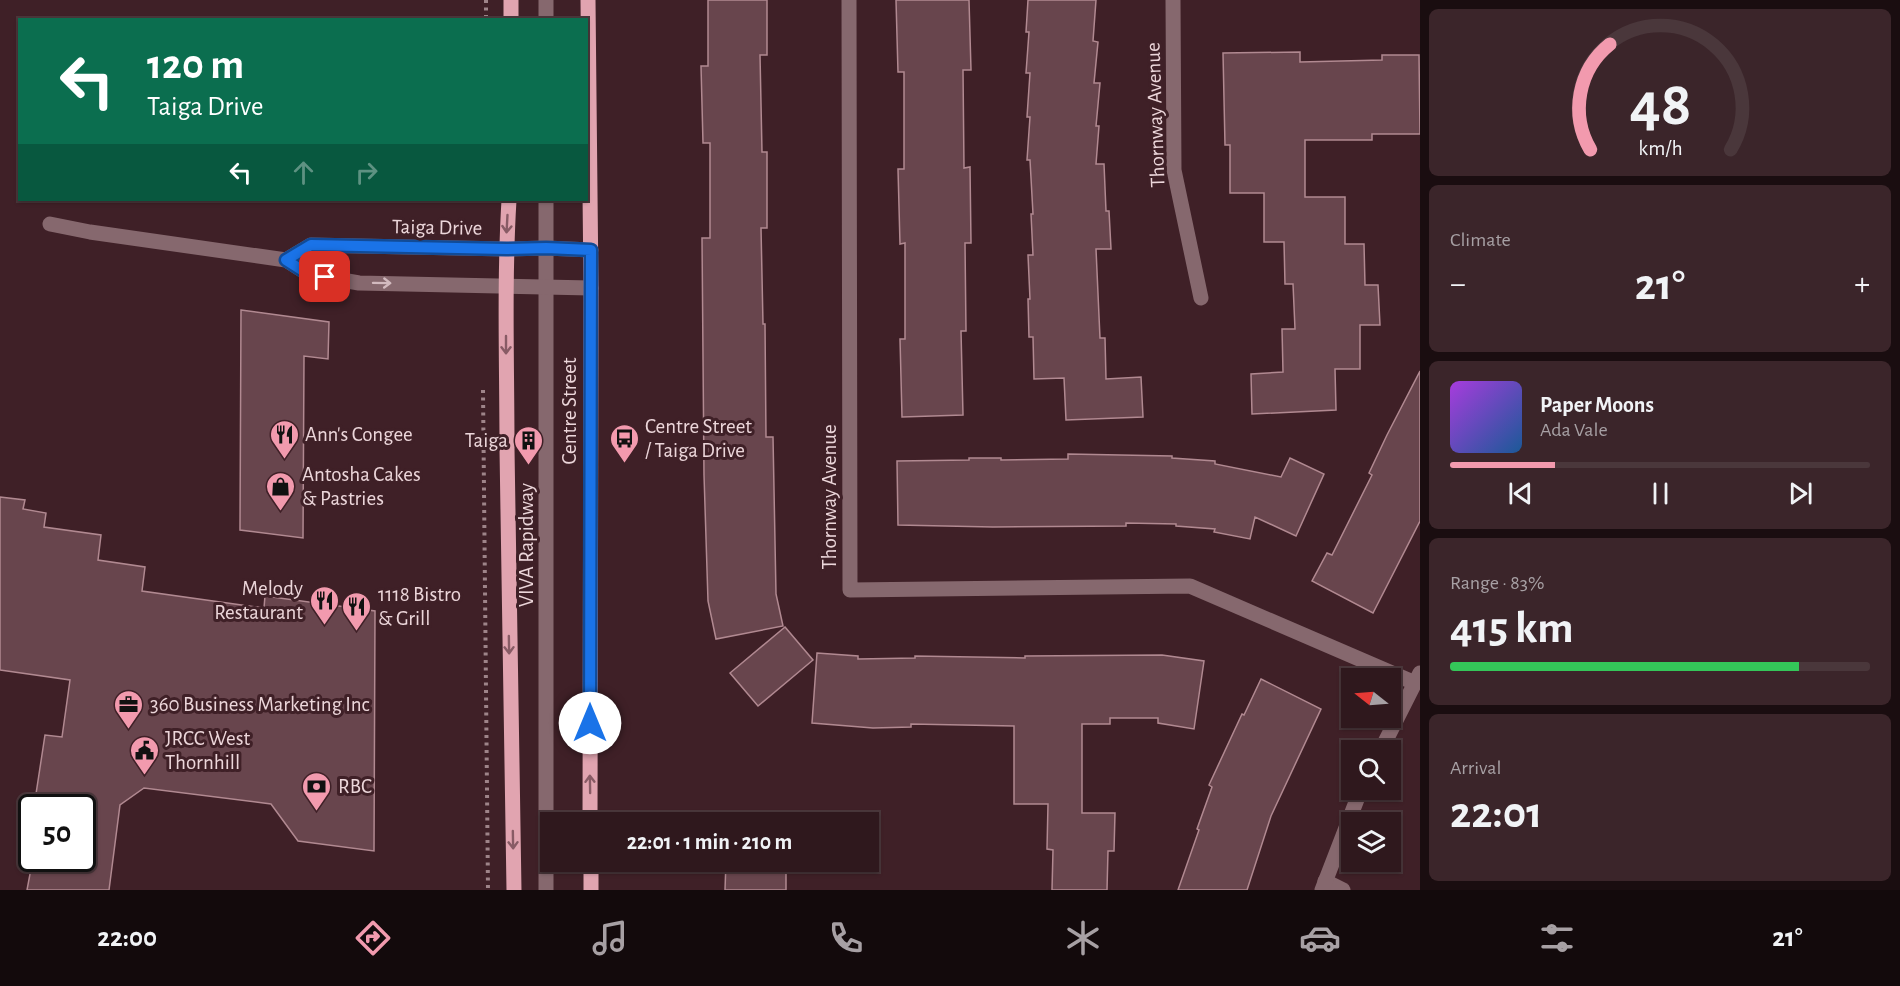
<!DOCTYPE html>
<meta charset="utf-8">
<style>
:root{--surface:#2f181d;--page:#3b252a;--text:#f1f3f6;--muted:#a7a0a4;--line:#4a373b;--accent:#f29aae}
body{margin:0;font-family:"Alegreya Sans",sans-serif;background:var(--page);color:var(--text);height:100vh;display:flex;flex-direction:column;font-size:22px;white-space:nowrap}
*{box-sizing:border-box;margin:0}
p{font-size:20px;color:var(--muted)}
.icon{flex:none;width:33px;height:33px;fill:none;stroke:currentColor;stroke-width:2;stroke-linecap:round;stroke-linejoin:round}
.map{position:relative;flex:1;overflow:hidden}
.side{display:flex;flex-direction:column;gap:9px;padding:9px;background:#1a0d10;width:480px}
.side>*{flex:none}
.top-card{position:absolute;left:18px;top:18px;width:570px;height:183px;border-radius:0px;box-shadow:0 2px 4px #0004,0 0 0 2px var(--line);background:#0b6e4f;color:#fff;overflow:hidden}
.needle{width:39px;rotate:287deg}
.tools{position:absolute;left:1341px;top:668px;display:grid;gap:12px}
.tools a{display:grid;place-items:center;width:60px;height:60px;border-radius:0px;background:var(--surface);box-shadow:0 2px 4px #0004,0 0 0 2px var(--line);font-size:30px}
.speed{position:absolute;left:18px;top:794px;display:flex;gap:12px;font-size:30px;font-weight:700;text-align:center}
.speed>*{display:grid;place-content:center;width:78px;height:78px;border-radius:50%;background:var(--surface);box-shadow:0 2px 4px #0004,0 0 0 2px var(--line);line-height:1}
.speed .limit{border:3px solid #111;border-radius:9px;background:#fff;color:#111}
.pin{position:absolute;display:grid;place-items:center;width:51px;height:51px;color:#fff;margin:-26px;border-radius:12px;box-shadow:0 3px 9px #0006}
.me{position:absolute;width:66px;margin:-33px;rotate:0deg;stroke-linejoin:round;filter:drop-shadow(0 0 4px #0008)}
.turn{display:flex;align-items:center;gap:21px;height:126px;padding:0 30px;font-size:27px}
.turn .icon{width:78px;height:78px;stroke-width:2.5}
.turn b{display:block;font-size:42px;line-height:51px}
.lanes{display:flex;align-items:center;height:57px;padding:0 30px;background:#0003;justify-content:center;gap:30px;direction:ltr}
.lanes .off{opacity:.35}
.big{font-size:45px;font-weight:700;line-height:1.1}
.side .tile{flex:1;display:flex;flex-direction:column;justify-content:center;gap:9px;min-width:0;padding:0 21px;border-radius:9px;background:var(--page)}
.side .dial{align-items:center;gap:0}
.dial svg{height:156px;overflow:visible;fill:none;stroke:var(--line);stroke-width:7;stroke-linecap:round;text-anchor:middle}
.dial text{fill:var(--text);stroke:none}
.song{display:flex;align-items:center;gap:18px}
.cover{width:72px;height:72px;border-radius:9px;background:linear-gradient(135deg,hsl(280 70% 55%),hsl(210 70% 35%))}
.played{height:6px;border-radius:3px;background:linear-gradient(90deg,var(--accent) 25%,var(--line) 25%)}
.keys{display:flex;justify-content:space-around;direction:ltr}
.heat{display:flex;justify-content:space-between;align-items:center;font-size:33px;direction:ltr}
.charge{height:9px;border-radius:4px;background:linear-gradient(90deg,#34c759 83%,var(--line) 0)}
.trip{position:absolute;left:540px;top:812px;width:339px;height:60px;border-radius:0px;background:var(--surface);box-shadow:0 2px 4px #0004,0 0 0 2px var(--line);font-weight:700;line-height:60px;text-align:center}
.menu{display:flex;height:96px;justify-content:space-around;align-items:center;background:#130a0c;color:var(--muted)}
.menu .icon{width:42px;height:42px}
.menu .selected{color:var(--accent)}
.menu b{font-size:27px;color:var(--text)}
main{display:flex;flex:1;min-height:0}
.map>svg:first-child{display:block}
</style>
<main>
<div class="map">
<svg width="1420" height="890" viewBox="0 0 1420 890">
<rect width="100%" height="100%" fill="#3f2027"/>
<g fill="#68454d" stroke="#b18991" stroke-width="1.5">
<polygon points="708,0 767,0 767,55 760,55 762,152 767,152 767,228 761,228 763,324 765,324 766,437 773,437 776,594 783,626 716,639 708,601 704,475 702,238 710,238 710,143 703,143 701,66 708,66"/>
<polygon points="896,0 969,0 971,70 963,70 964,168 970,167 971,243 965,243 966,331 961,331 963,415 902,417 900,339 905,339 905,243 900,244 898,169 904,169 904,72 898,72"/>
<polygon points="1028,0 1096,0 1093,41 1098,42 1094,83 1100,83 1096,126 1099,126 1096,164 1104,164 1106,211 1109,211 1111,249 1096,249 1100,338 1105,338 1106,379 1141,377 1143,417 1066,420 1064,378 1034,379 1033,337 1029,337 1028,299 1030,299 1028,255 1033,255 1031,214 1033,214 1030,160 1027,160 1030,117 1027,117 1030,73 1026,73 1029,32 1026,32"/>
<polygon points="1300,52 1300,62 1382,60 1382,55 1419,55 1420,134 1372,134 1372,140 1305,140 1305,197 1345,197 1345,244 1364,244 1365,285 1378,285 1380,325 1360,325 1360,369 1335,369 1336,410 1252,414 1251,374 1283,372 1282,329 1295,329 1293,284 1285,284 1284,242 1264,242 1264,193 1230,193 1230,145 1225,145 1223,53"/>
<polygon points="241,310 329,322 328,359 304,356 303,538 240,530"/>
<polygon points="1420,371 1420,521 1373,613 1312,581 1327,553 1332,555 1372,475 1369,473 1387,435"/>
<polygon points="1068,454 1172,456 1172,458 1215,461 1215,464 1281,477 1290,458 1324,474 1296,536 1255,517 1250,539 1214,532 1215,529 1176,526 1176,524 1126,523 1126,526 993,527 898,525 897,461 969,460 969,458 1001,458 1001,460 1068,459"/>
<polygon points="0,497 25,500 23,509 46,513 44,527 101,535 98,560 145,567 142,591 264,608 265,596 375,611 374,851 298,841 271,804 144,788 120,805 109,890 27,890 33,858 82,858 82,807 34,807 45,735 62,737 70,680 0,670"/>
<polygon points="785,627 813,660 758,706 730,673"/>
<polygon points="817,653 858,656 858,659 915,658 915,656 1025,658 1025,656 1162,655 1204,661 1194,729 1158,723 1158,718 1110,718 1110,724 1082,724 1082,813 1115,813 1114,851 1108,851 1107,890 1052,890 1053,850 1047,849 1048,804 1014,804 1014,726 911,724 911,727 873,728 812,723"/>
<polygon points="1261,679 1321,709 1271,816 1247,890 1178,890 1199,830 1197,829 1212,787 1209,785 1242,714 1244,715"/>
<polygon points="726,861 786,861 786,890 725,890"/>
</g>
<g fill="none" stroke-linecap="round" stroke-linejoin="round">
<g stroke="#9e8489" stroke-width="4" stroke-dasharray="3 4.5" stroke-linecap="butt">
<polyline points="486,0 486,20"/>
<polyline points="483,390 488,890"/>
</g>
<g stroke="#86686e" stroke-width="15">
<polyline points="546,0 546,20"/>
<polyline points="849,0 850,590 1190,586 1415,683"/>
<polyline points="1173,0 1174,170 1201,298"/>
<polyline points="546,200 546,890"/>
<polyline points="50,224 90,232 286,260 308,274 359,283 591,288"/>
<polyline points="286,260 311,245 506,249 546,248 591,250"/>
<polyline points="1381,750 1420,673"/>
<polyline points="1325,881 1343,890"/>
<polyline points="1322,890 1361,789"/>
</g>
<g stroke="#e1a4b0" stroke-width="15">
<polyline points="588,0 591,288 590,822"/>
<polyline points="511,20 511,0"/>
<path d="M509,200C504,283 507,366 507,449C508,596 511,743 514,890"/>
<polyline points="591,861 591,890"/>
</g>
</g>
<defs><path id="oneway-shaft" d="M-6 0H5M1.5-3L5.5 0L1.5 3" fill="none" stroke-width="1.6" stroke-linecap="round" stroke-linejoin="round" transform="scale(1.5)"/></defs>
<g stroke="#885b65">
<use href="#oneway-shaft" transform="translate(507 224) rotate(93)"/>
<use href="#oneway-shaft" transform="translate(506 345) rotate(90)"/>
<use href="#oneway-shaft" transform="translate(509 645) rotate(89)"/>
<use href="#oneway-shaft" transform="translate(590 784) rotate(-91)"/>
<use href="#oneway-shaft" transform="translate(513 840) rotate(89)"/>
</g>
<use stroke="#d2babf" href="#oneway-shaft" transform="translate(382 283) rotate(1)"/>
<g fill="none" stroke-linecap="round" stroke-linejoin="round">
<defs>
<polyline id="route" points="325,277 308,274 286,260 311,245 506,249 546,248 591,250 590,723"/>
</defs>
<use href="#route" stroke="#114b97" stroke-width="15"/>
<use href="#route" stroke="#1a73e8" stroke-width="10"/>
</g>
<defs>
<symbol id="restaurant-pin" viewBox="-11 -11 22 30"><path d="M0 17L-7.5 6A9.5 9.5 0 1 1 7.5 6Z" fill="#f29aae" stroke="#3f2027"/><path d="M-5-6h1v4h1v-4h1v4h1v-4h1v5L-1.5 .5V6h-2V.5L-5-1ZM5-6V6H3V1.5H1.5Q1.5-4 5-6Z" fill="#111"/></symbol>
<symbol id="bus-pin" viewBox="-11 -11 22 30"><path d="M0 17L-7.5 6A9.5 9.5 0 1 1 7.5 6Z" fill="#f29aae" stroke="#3f2027"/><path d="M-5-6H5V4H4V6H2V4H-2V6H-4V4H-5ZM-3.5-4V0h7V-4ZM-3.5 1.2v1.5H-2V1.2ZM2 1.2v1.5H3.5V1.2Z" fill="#111"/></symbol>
<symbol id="building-pin" viewBox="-11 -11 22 30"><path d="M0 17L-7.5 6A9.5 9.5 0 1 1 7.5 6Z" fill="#f29aae" stroke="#3f2027"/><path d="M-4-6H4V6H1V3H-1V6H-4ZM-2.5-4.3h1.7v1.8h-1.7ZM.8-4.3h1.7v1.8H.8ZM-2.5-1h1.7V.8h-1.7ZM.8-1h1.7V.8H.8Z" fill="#111"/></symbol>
<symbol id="shop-pin" viewBox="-11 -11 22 30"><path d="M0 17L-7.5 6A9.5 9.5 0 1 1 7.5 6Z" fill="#f29aae" stroke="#3f2027"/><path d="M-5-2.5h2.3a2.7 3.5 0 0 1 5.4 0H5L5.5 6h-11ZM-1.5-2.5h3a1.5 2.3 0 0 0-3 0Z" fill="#111"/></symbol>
<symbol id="office-pin" viewBox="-11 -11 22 30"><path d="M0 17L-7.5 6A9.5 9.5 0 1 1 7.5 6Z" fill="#f29aae" stroke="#3f2027"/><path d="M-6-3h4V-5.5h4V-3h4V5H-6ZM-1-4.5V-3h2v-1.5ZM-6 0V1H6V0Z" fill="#111"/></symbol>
<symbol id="civic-pin" viewBox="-11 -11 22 30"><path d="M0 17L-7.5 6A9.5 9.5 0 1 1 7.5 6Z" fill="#f29aae" stroke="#3f2027"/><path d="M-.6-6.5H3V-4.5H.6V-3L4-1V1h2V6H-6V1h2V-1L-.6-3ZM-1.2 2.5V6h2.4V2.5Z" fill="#111"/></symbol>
<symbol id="bank-pin" viewBox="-11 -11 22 30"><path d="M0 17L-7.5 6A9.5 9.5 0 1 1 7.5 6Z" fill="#f29aae" stroke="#3f2027"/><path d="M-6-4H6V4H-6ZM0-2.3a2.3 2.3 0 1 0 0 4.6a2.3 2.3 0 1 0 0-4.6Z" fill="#111"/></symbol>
</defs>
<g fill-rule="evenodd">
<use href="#restaurant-pin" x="268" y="418" width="33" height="45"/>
<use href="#bus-pin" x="608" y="422" width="33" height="45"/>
<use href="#building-pin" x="512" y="424" width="33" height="45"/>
<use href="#shop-pin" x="264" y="470" width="33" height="45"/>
<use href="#restaurant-pin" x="308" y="584" width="33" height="45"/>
<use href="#restaurant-pin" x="340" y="590" width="33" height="45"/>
<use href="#office-pin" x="112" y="688" width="33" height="45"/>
<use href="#civic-pin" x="128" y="734" width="33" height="45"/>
<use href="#bank-pin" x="300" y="770" width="33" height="45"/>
</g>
<g text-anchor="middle" stroke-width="6" stroke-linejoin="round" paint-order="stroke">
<g font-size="21" fill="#ecd6da" stroke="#3f2027">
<text transform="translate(1155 115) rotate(-92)" y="7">Thornway Avenue</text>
<text transform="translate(437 227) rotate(1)" y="7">Taiga Drive</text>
<text transform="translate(569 411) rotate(-90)" y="7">Centre Street</text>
<text transform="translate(829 497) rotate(-90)" y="7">Thornway Avenue</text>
<text transform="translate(526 545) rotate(-90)" y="7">VIVA Rapidway</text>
</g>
<g font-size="21" fill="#ecd6da" stroke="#3f2027" text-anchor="start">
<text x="645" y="433">Centre Street<tspan x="645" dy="24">/ Taiga Drive</tspan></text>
<text x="305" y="441">Ann's Congee</text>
<text x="508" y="447" text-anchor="end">Taiga</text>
<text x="302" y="481">Antosha Cakes<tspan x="302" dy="24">&amp; Pastries</tspan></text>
<text x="303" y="595" text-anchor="end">Melody<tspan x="303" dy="24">Restaurant</tspan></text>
<text x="378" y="601">1118 Bistro<tspan x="378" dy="24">&amp; Grill</tspan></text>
<text x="150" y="711">360 Business Marketing Inc</text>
<text x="165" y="745">JRCC West<tspan x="165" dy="24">Thornhill</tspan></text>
<text x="338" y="793">RBC</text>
</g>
</g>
</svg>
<div class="tools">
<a><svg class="needle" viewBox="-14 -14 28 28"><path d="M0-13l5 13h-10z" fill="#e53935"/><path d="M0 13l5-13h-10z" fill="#a7a0a4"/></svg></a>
<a><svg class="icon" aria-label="search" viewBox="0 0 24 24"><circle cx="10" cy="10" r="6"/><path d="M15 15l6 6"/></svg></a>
<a><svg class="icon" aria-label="layers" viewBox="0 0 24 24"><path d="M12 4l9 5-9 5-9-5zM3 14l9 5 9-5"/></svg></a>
</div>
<div class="speed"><div class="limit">50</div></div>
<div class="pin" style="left:325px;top:277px;background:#d93025"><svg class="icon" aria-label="arrive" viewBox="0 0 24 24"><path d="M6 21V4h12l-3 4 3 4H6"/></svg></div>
<svg class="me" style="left:590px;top:723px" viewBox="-20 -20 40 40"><circle r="19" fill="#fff"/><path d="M0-13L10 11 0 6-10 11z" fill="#1a73e8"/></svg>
<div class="trip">22:01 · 1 min · 210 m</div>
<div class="top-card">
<div class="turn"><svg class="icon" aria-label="left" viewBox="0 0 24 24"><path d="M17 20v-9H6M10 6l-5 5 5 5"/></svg><div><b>120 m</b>Taiga Drive</div></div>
<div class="lanes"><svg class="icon" aria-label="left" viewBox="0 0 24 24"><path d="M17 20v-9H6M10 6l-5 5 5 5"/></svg><svg class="icon off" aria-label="ahead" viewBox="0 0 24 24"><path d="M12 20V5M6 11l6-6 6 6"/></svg><svg class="icon off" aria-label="right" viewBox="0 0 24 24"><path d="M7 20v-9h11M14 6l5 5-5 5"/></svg></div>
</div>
</div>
<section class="side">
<div class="tile dial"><svg viewBox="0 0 100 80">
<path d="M14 69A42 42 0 1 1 86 69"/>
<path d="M14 69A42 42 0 0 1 24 15" stroke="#f29aae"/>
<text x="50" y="56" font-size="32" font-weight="700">48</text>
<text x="50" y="72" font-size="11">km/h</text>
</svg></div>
<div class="tile"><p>Climate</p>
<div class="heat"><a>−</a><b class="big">21°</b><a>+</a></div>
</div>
<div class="tile">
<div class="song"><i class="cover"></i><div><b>Paper Moons</b><p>Ada Vale</p></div></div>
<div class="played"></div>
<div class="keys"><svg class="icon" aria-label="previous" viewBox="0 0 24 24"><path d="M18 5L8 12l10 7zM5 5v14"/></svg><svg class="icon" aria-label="pause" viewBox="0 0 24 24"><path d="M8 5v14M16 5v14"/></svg><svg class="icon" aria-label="next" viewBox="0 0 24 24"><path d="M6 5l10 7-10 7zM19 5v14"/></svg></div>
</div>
<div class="tile"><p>Range · 83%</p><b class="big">415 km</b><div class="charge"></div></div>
<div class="tile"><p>Arrival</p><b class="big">22:01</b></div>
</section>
</main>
<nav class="menu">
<b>22:00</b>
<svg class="icon selected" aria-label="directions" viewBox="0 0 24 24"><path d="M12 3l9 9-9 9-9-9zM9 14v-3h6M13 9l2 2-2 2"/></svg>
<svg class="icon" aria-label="music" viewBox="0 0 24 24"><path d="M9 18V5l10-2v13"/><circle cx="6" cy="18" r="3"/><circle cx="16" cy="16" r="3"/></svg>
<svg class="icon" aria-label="phone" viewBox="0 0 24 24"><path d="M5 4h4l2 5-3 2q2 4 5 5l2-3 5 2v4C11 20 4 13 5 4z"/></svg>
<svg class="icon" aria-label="climate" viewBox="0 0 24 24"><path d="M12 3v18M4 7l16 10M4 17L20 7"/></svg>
<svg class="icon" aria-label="car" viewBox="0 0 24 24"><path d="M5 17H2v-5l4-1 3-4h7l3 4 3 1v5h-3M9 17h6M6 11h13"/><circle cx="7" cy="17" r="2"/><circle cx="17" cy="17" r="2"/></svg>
<svg class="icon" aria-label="filters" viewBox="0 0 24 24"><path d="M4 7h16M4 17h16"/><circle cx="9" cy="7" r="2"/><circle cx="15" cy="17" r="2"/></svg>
<b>21°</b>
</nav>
